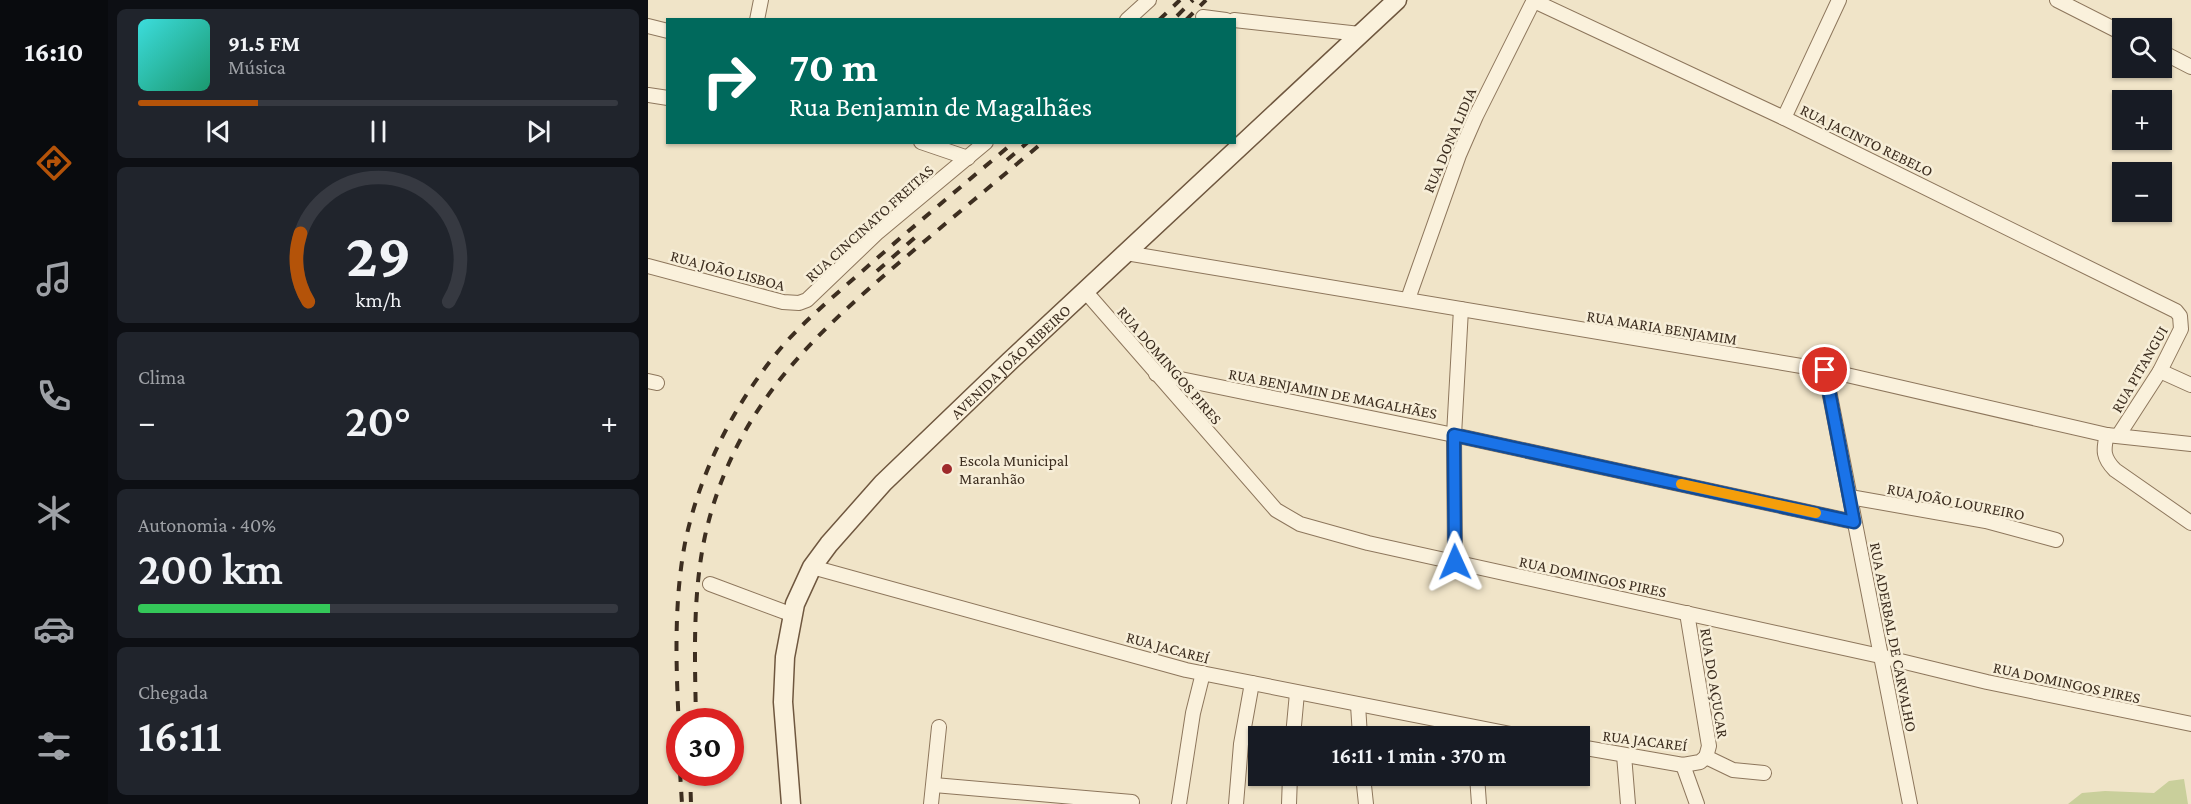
<!DOCTYPE html>
<html lang="pt">
<meta charset="utf-8">
<style>
:root{--surface:#171b24;--page:#20242c;--text:#f1f3f6;--muted:#9ea1a6;--line:#363941;--accent:#b45309}
body{margin:0;font-family:"Crimson Pro",serif;background:var(--page);color:var(--text);height:100vh;display:flex;flex-direction:column;font-size:22px;white-space:nowrap}
*{box-sizing:border-box;margin:0}
p{font-size:20px;color:var(--muted)}
.icon{flex:none;width:33px;height:33px;fill:none;stroke:currentColor;stroke-width:2;stroke-linecap:round;stroke-linejoin:round}
.map{position:relative;flex:1;overflow:hidden}
.panel{display:flex;flex-direction:column;gap:9px;padding:9px;background:#0d0f14;width:540px}
.panel>*{flex:none}
.guide{position:absolute;left:18px;top:18px;width:570px;height:126px;border-radius:0px;box-shadow:0 2px 4px #0004;background:#00695c;color:#fff;overflow:hidden}
.fabs{position:absolute;left:1464px;top:18px;display:grid;gap:12px}
.fabs a{display:grid;place-items:center;width:60px;height:60px;border-radius:0px;background:var(--surface);box-shadow:0 2px 4px #0004;font-size:30px}
.speed{position:absolute;left:18px;top:708px;display:flex;gap:12px;font-size:30px;font-weight:700;text-align:center}
.speed>*{display:grid;place-content:center;width:78px;height:78px;border-radius:50%;background:var(--surface);box-shadow:0 2px 4px #0004;line-height:1}
.speed .limit{border:9px solid #d22;background:#fff;color:#111}
.pin{position:absolute;display:grid;place-items:center;width:51px;height:51px;color:#fff;margin:-26px;border:3px solid #fff;border-radius:50%;box-shadow:0 2px 6px #0007}
.me{position:absolute;width:66px;margin:-33px;rotate:359deg;stroke-linejoin:round;filter:drop-shadow(0 0 4px #0008)}
.turn{display:flex;align-items:center;gap:21px;height:126px;padding:0 24px;font-size:27px}
.turn .icon{width:78px;height:78px;stroke-width:2.5}
.turn b{display:block;font-size:42px;line-height:51px}
.big{font-size:45px;font-weight:600;line-height:1.1}
.panel .widget{flex:1;display:flex;flex-direction:column;justify-content:center;gap:9px;min-width:0;padding:0 21px;border-radius:9px;background:var(--page)}
.panel .dial{align-items:center;gap:0}
.dial svg{height:156px;overflow:visible;fill:none;stroke:var(--line);stroke-width:7;stroke-linecap:round;text-anchor:middle}
.dial text{fill:var(--text);stroke:none}
.song{display:flex;align-items:center;gap:18px}
.cover{width:72px;height:72px;border-radius:9px;background:linear-gradient(135deg,hsl(180 70% 55%),hsl(160 70% 35%))}
.played{height:6px;border-radius:3px;background:linear-gradient(90deg,var(--accent) 25%,var(--line) 25%)}
.keys{display:flex;justify-content:space-around;direction:ltr}
.heat{display:flex;justify-content:space-between;align-items:center;font-size:33px;direction:ltr}
.charge{height:9px;border-radius:4px;background:linear-gradient(90deg,#34c759 40%,var(--line) 0)}
.trip{position:absolute;left:600px;top:726px;width:342px;height:60px;border-radius:0px;background:var(--surface);box-shadow:0 2px 4px #0004;font-weight:600;line-height:60px;text-align:center}
main{display:flex;flex:1;min-height:0}
.menu{display:flex;flex-direction:column;width:108px;justify-content:space-around;align-items:center;background:#090b0e;color:var(--muted)}
.menu .icon{width:42px;height:42px}
.menu .active{color:var(--accent)}
.menu b{font-size:27px;color:var(--text)}
.map>svg:first-child{display:block}
</style>
<main>
<nav class="menu">
<b>16:10</b>
<svg class="icon active" aria-label="directions" viewBox="0 0 24 24"><path d="M12 3l9 9-9 9-9-9zM9 14v-3h6M13 9l2 2-2 2"/></svg>
<svg class="icon" aria-label="music" viewBox="0 0 24 24"><path d="M9 18V5l10-2v13"/><circle cx="6" cy="18" r="3"/><circle cx="16" cy="16" r="3"/></svg>
<svg class="icon" aria-label="phone" viewBox="0 0 24 24"><path d="M5 4h4l2 5-3 2q2 4 5 5l2-3 5 2v4C11 20 4 13 5 4z"/></svg>
<svg class="icon" aria-label="climate" viewBox="0 0 24 24"><path d="M12 3v18M4 7l16 10M4 17L20 7"/></svg>
<svg class="icon" aria-label="car" viewBox="0 0 24 24"><path d="M5 17H2v-5l4-1 3-4h7l3 4 3 1v5h-3M9 17h6M6 11h13"/><circle cx="7" cy="17" r="2"/><circle cx="17" cy="17" r="2"/></svg>
<svg class="icon" aria-label="filters" viewBox="0 0 24 24"><path d="M4 7h16M4 17h16"/><circle cx="9" cy="7" r="2"/><circle cx="15" cy="17" r="2"/></svg>
</nav>
<section class="panel">
<div class="widget">
<div class="song"><i class="cover"></i><div><b>91.5 FM</b><p>Música</p></div></div>
<div class="played"></div>
<div class="keys"><svg class="icon" aria-label="previous" viewBox="0 0 24 24"><path d="M18 5L8 12l10 7zM5 5v14"/></svg><svg class="icon" aria-label="pause" viewBox="0 0 24 24"><path d="M8 5v14M16 5v14"/></svg><svg class="icon" aria-label="next" viewBox="0 0 24 24"><path d="M6 5l10 7-10 7zM19 5v14"/></svg></div>
</div>
<div class="widget dial"><svg viewBox="0 0 100 80">
<path d="M14 69A42 42 0 1 1 86 69"/>
<path d="M14 69A42 42 0 0 1 10 34" stroke="#b45309"/>
<text x="50" y="56" font-size="32" font-weight="700">29</text>
<text x="50" y="72" font-size="11">km/h</text>
</svg></div>
<div class="widget"><p>Clima</p>
<div class="heat"><a>−</a><b class="big">20°</b><a>+</a></div>
</div>
<div class="widget"><p>Autonomia · 40%</p><b class="big">200 km</b><div class="charge"></div></div>
<div class="widget"><p>Chegada</p><b class="big">16:11</b></div>
</section>
<div class="map">
<svg width="1543" height="804" viewBox="0 0 1543 804">
<rect width="100%" height="100%" fill="#f0e4c8"/>
<polygon fill="#c9cf9b" points="1536,779 1540,804 1420,804 1434,793 1457,791 1506,793 1521,781"/>
<g fill="none" stroke-linecap="round" stroke-linejoin="round">
<defs>
<g id="street">
<polyline points="1409,0 1474,33"/>
<polyline points="886,1 1136,118 1528,311 1532,316 1533,329 1512,371 1470,436"/>
<polyline points="555,17 578,20"/>
<polyline points="109,20 113,0"/>
<polyline points="479,20 501,0"/>
<polyline points="586,20 712,34"/>
<polyline points="0,26 20,31"/>
<polyline points="1514,52 1543,67"/>
<polyline points="0,95 20,98"/>
<polyline points="1136,118 1191,0"/>
<polyline points="273,142 320,158"/>
<polyline points="478,253 1177,370 1459,435 1543,444"/>
<polyline points="0,266 135,302 151,303 159,300 230,232 338,142"/>
<polyline points="437,291 628,510 652,524 720,543 1232,656 1339,682 1543,724"/>
<polyline points="760,299 811,155 828,116 886,0"/>
<polyline points="1177,370 1262,804"/>
<polyline points="1512,371 1543,385"/>
<polyline points="508,374 806,435 1206,522"/>
<polyline points="0,381 9,383"/>
<path d="M1459,435C1455,450 1455,458 1467,470L1543,523"/>
<polyline points="1202,497 1338,521 1408,540"/>
<polyline points="807,562 806,435 813,309"/>
<polyline points="164,567 538,670 873,736"/>
<polyline points="62,584 145,615"/>
<polyline points="1039,613 1061,746 1058,757"/>
<polyline points="710,705 712,736"/>
<polyline points="645,736 649,693"/>
<polyline points="932,747 1035,765 1052,762 1058,757"/>
<polyline points="976,755 980,804"/>
<polyline points="1058,757 1085,770 1116,773"/>
<polyline points="1035,765 1049,804"/>
<polyline points="715,776 718,804"/>
<polyline points="829,776 831,804"/>
<polyline points="286,785 484,802"/>
<polyline points="283,804 291,727"/>
<polyline points="531,804 545,713 555,673"/>
<polyline points="588,804 593,744 604,683"/>
<polyline points="641,804 642,776"/>
</g>
<g id="secondary">
<path id="s1" d="M143,804L135,702L137,657L147,604L164,567L181,544L235,483L362,361L749,0"/>
</g>
</defs>
<use href="#street" stroke="#8d765c" stroke-width="16"/>
<use href="#secondary" stroke="#6f573f" stroke-width="21"/>
<use href="#street" stroke="#faf1dc" stroke-width="14"/>
<use href="#secondary" stroke="#faf1dc" stroke-width="18"/>
<g stroke="#3d2e20" stroke-width="4" stroke-dasharray="10 10" stroke-linecap="butt">
<polyline points="529,16 545,0"/>
<polyline points="511,20 532,0"/>
<polyline points="538,20 558,0"/>
<polyline points="359,160 380,142"/>
<polyline points="229,271 272,233"/>
<path d="M48,722C47,660 44,597 57,536C86,408 163,337 259,256C304,218 350,180 395,142"/>
<path d="M32,751C29,682 24,612 37,543C52,470 89,398 138,342C160,318 186,296 211,274C262,229 314,186 366,142"/>
<polyline points="32,772 34,804"/>
<polyline points="42,772 43,804"/>
</g>
</g>
<g fill="none" stroke-linecap="round" stroke-linejoin="round">
<defs>
<polyline id="route" points="807,562 806,435 1206,522 1177,370"/>
</defs>
<use href="#route" stroke="#114b97" stroke-width="15"/>
<use href="#route" stroke="#1a73e8" stroke-width="10"/>
<polyline stroke="#f59e0b" stroke-width="10" points="1033,484 1168,513"/>
</g>
<circle fill="#9e2a2b" stroke="#f7eed8" stroke-width="2" cx="299" cy="469" r="6"/>
<g text-anchor="middle" stroke-width="5" stroke-linejoin="round" paint-order="stroke">
<g font-size="16" fill="#3d2e20" stroke="#f7eed8">
<text transform="translate(801 140) rotate(-67)" y="6">RUA DONA LIDIA</text>
<text transform="translate(1219 140) rotate(26)" y="6">RUA JACINTO REBELO</text>
<text transform="translate(221 223) rotate(-42)" y="6">RUA CINCINATO FREITAS</text>
<text transform="translate(80 270) rotate(15)" y="6">RUA JOÃO LISBOA</text>
<text transform="translate(1014 327) rotate(9)" y="6">RUA MARIA BENJAMIM</text>
<text dy="6" stroke="none"><textPath href="#s1" startOffset="528">AVENIDA JOÃO RIBEIRO</textPath></text>
<text transform="translate(522 365) rotate(49)" y="6">RUA DOMINGOS PIRES</text>
<text transform="translate(1491 369) rotate(-60)" y="6">RUA PITANGUI</text>
<text transform="translate(685 393) rotate(11)" y="6">RUA BENJAMIN DE MAGALHÃES</text>
<text transform="translate(1308 501) rotate(11)" y="6">RUA JOÃO LOUREIRO</text>
<text transform="translate(945 576) rotate(12)" y="6">RUA DOMINGOS PIRES</text>
<text transform="translate(1246 637) rotate(79)" y="6">RUA ADERBAL DE CARVALHO</text>
<text transform="translate(520 647) rotate(15)" y="6">RUA JACAREÍ</text>
<text transform="translate(1419 682) rotate(12)" y="6">RUA DOMINGOS PIRES</text>
<text transform="translate(1067 683) rotate(81)" y="6">RUA DO AÇUCAR</text>
<text transform="translate(997 740) rotate(7)" y="6">RUA JACAREÍ</text>
</g>
<g font-size="16" fill="#3d2e20" stroke="#f7eed8" text-anchor="start">
<text x="311" y="466">Escola Municipal<tspan x="311" dy="18">Maranhão</tspan></text>
</g>
</g>
</svg>
<div class="fabs">
<a><svg class="icon" aria-label="search" viewBox="0 0 24 24"><circle cx="10" cy="10" r="6"/><path d="M15 15l6 6"/></svg></a>
<a>+</a>
<a>−</a>
</div>
<div class="speed"><div class="limit">30</div></div>
<div class="pin" style="left:1177px;top:370px;background:#d93025"><svg class="icon" aria-label="arrive" viewBox="0 0 24 24"><path d="M6 21V4h12l-3 4 3 4H6"/></svg></div>
<svg class="me" style="left:807px;top:562px" viewBox="-20 -20 40 40"><path d="M0-17L14 15 0 8-14 15z" fill="#1a73e8" stroke="#fff" stroke-width="4"/></svg>
<div class="trip">16:11 · 1 min · 370 m</div>
<div class="guide">
<div class="turn"><svg class="icon" aria-label="right" viewBox="0 0 24 24"><path d="M7 20v-9h11M14 6l5 5-5 5"/></svg><div><b>70 m</b>Rua Benjamin de Magalhães</div></div>
</div>
</div>
</main>
